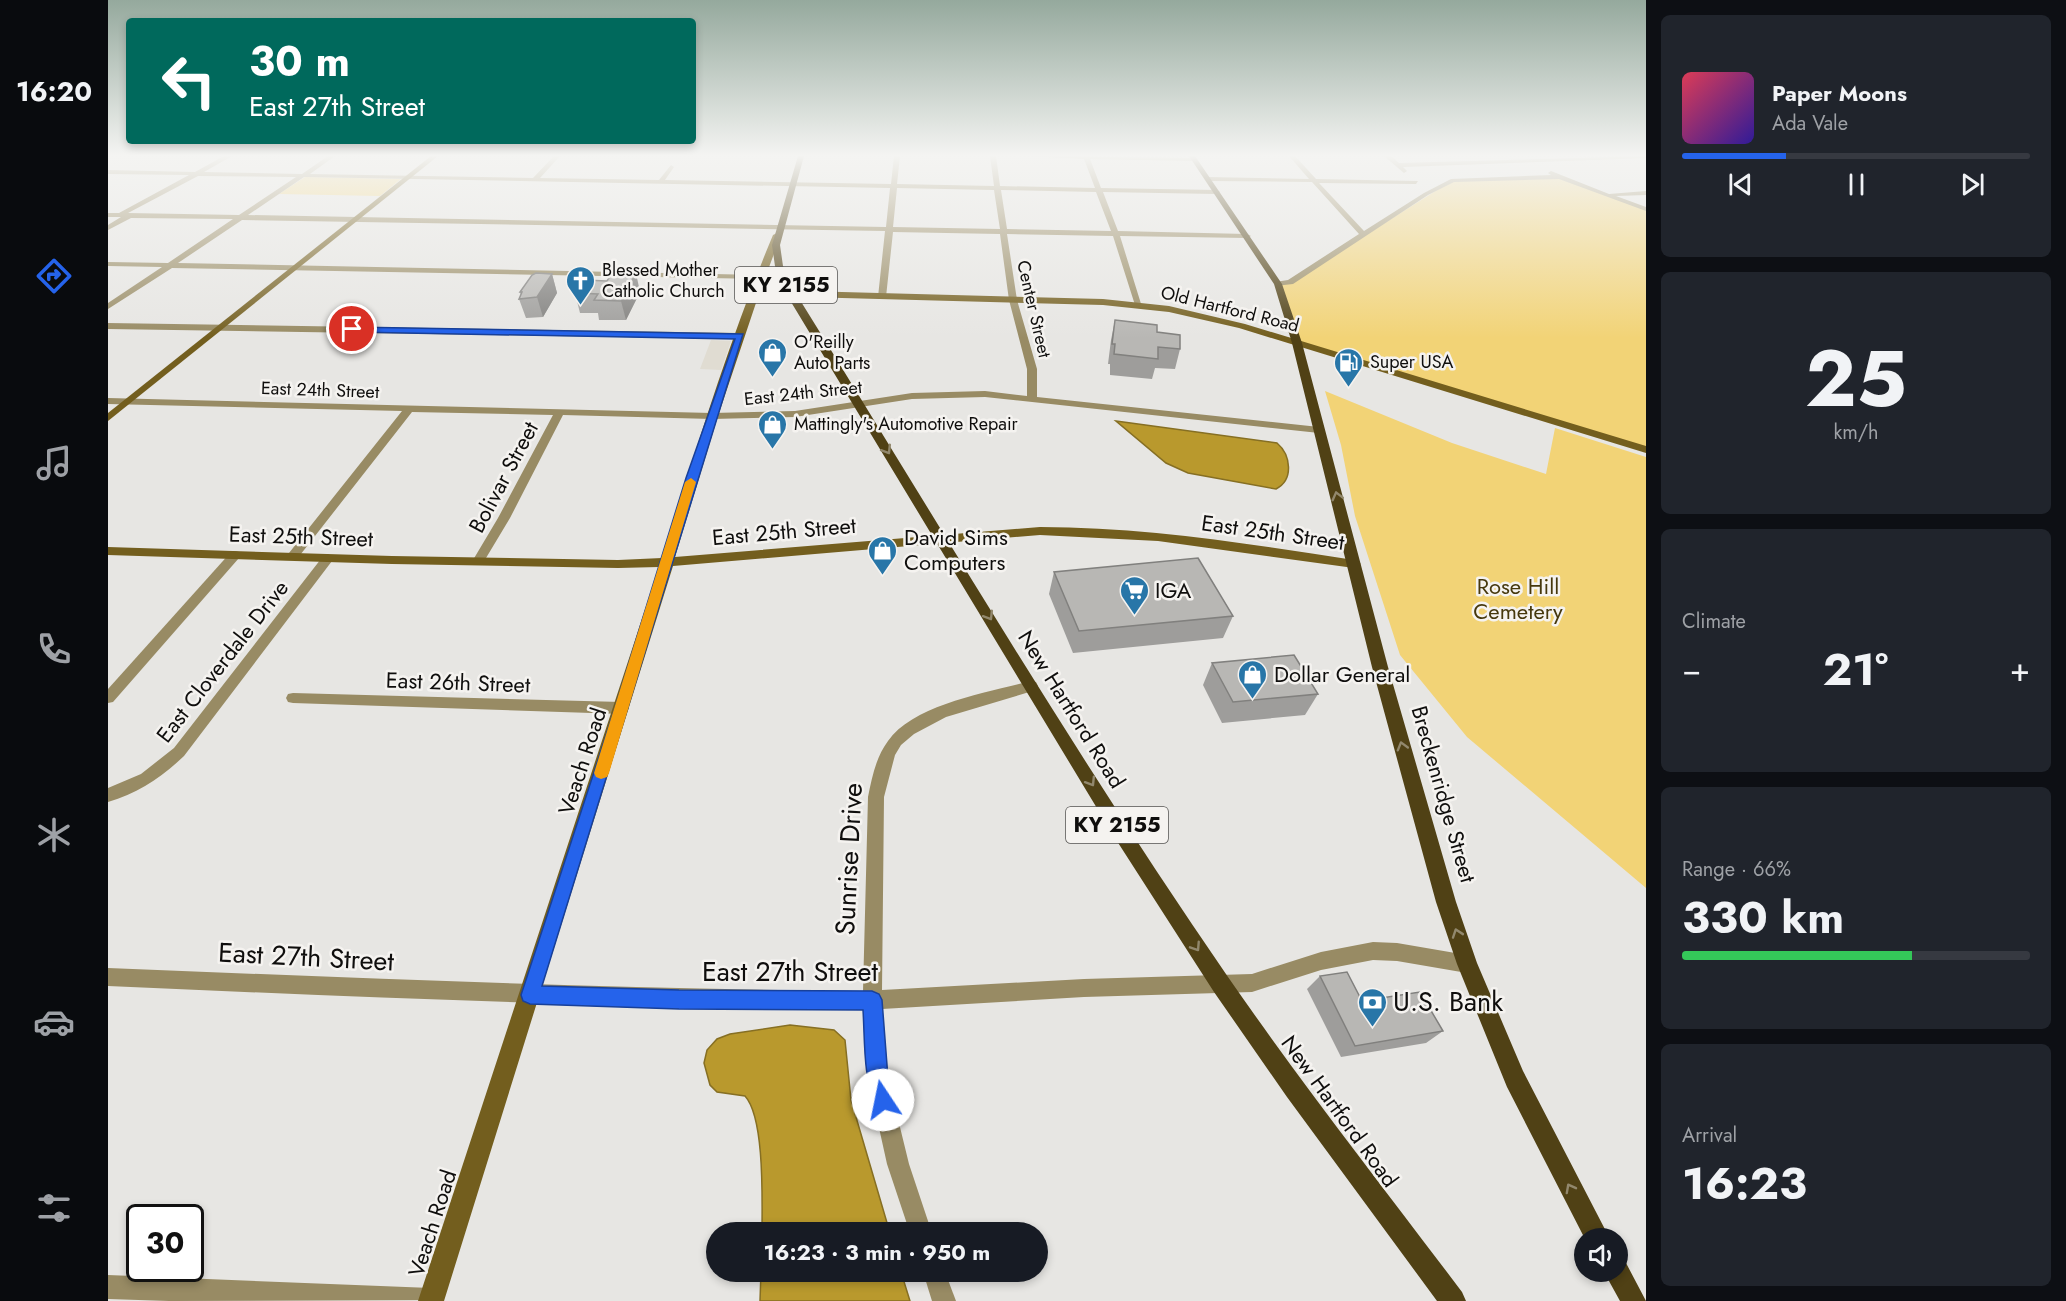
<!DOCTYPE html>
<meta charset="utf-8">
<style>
:root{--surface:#171b24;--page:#20242c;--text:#f1f3f6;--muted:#9ea1a6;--line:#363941;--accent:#2563eb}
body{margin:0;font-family:Jost,sans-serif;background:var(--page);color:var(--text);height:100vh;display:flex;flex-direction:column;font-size:22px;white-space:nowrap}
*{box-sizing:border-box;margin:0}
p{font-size:20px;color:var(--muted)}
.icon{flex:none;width:33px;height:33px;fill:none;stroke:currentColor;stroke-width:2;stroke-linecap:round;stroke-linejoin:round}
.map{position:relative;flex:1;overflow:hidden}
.details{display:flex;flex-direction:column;gap:15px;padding:15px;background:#0d0f14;width:420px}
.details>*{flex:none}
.hud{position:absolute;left:18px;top:18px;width:570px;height:126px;border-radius:6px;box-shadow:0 3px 9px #0003;background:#00695c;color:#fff;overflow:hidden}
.controls{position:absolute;left:1466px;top:1228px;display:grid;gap:12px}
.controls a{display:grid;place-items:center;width:54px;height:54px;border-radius:50%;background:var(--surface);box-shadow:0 3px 9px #0003;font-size:30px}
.speed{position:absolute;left:18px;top:1204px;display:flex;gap:12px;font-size:30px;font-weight:700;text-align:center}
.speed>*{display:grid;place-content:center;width:78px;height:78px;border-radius:50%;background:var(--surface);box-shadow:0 3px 9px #0003;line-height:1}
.speed .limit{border:3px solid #111;border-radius:9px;background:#fff;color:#111}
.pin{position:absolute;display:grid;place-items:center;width:51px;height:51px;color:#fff;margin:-26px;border:3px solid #fff;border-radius:50%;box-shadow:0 2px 6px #0007}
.me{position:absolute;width:66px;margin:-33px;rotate:349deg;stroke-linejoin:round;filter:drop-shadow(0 0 4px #0008)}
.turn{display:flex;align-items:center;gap:21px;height:126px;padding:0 24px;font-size:27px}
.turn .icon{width:78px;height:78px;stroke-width:2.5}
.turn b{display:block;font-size:42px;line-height:51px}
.big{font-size:45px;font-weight:700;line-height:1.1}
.details .card{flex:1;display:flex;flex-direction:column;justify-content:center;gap:9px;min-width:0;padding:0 21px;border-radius:9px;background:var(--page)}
.details .dial{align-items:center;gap:0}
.dial b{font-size:78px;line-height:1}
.song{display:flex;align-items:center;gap:18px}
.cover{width:72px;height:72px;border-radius:9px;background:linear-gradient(135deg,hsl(350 70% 55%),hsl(250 70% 35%))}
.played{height:6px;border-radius:3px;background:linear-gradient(90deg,var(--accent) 30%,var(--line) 30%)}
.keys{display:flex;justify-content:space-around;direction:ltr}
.heat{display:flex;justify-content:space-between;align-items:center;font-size:33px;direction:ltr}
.charge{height:9px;border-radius:4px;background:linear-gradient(90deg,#34c759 66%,var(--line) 0)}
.trip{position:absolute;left:598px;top:1222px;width:342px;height:60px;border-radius:30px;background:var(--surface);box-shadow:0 3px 9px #0003;font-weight:700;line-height:60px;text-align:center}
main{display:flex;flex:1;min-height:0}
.menu{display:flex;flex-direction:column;width:108px;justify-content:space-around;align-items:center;background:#090b0e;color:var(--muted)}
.menu .icon{width:42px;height:42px}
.menu .active{color:var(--accent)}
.menu b{font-size:27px;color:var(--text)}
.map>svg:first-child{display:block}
</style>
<main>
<nav class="menu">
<b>16:20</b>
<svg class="icon active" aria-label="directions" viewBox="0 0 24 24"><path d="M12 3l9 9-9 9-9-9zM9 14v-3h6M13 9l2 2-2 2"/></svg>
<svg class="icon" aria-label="music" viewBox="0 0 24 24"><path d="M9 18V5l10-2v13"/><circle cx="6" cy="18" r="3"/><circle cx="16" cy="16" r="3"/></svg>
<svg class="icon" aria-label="phone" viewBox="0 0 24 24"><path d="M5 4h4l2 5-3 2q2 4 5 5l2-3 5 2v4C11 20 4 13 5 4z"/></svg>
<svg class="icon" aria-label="climate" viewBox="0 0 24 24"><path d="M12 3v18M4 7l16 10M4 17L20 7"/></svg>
<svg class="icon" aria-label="car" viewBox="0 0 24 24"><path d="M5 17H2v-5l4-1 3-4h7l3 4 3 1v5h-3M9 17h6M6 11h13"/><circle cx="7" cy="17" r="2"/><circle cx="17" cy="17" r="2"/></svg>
<svg class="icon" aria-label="filters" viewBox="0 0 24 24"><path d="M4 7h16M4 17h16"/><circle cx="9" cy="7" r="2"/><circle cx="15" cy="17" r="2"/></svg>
</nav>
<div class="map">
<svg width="1538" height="1301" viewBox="0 0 1538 1301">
<rect width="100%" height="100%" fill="#e7e6e3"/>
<polygon fill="#e0dcd2" points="603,340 623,341 613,370 592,369"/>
<g fill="#f2d376">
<polygon points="197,177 293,179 272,196 171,194"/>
<polygon points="1451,177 1538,209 1538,450 1189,343 1170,284 1183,282 1345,180"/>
<polygon points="1217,391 1344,443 1438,474 1447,428 1538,457 1538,888 1359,737 1292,655 1247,516 1233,445"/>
</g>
<g fill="#b9992d" stroke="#866f23" stroke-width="1.5">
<path d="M1008,421L1169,443C1183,455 1186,480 1168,489L1080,473L1058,463Z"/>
<path d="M682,1025L726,1030L737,1040L743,1100L782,1233H654C654,1202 657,1118 637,1096L609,1092L602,1085L596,1063L599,1050L609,1039L622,1034Z"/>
<polygon points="653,1272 793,1272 802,1301 652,1301"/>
</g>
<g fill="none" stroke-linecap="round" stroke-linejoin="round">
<g fill="#988b64" fill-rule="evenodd">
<path d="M116,156H124L96,172L194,174L220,156H227L202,174L425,178L446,156H452L432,178L551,180L563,165L566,167L557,180L783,184L786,156H792L789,184L886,186L882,156H888L892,186L987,188L976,159L919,156L1088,158L1086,161L982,159L993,188L1109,190L1112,192L1109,194L995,192L1010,231L1139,234L1143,236L1139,238L1012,236L1034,307L1027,305L1005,236L899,234L909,300L929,369V397L1211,427L1216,430L1211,433L877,397L804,399L687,417L604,419L455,415L402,518L375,563L371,564L365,560L390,518L445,415L304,412L189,559L185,560L179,556L181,553L294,411L0,404V398L604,413L687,411L804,393L877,391L919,396V369L901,300L892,234L785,232L778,297L774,299L770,297L777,231L134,220L70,263L653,275L657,277L653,279L64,268L0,309V303L54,267L0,266V262L60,263L125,219L23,218L0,230V225L13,217H0V213H11L81,175L0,174V170L87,172ZM90,176L188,177L131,215L20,213ZM196,177L782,188L778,227L140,215ZM789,188L886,190L892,229L785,227ZM893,190L988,192L1003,231L899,229Z"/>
<polygon points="1181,156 1187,156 1208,179 1310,181 1308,184 1211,183 1256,231 1316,193 1343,179 1443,175 1440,173 1443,171 1501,194 1538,191 1538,195 1508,196 1538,207 1538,211 1451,179 1346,182 1320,195 1185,284 1167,286 1167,282 1180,280 1251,234 1204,182 1100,181 1097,179 1100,177 1201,179"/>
<polygon points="1276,156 1283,156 1291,163 1538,156 1538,158 1295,167 1299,171 1296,173"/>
<polygon points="0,323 632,333 636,336 632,339 0,329"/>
<polygon points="127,551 131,552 133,555 131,558 5,702 0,703 0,689 123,552"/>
<path d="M220,554L226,558L224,561L76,756C53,778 30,793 0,802V788L33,774L66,748L216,555Z"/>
<path d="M923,681L928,682L930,686L928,690L838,717L806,734L793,745L787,755L776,797L774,990L976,979L1144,974L1213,952L1265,942L1289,943L1359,955L1365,958L1368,964L1365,970L1359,973L1289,961L1265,960L1213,970L1144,992L976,997L774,1009L780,1078L801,1164L824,1233H802L779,1164L760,1078L755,1009C503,1008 252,997 0,986V968C252,978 503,989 755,991L760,797C764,777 768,757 780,741C806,704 882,692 923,681Z"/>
<polygon points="185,693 514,702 519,704 521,708 519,712 514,714 185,703 180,702 178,698 180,694"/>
<polygon points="815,1272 837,1272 848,1301 824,1301"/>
<polygon points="0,1275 323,1288 331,1292 335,1300 61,1301 0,1299"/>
</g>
<g fill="#735e1e" fill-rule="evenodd">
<polygon points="323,156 330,156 0,421 0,413"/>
<path d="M669,233L673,235L654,286L697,291L995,299L1061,306L1137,324L1538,446V453L1131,328L1061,312L995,305L697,297L652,291L610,416L567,557L932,527C1038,527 1141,544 1246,560L1253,564L1246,568L1050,541L932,535L565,566L336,1301H310L551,567L510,568L284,564L0,555V547L284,556L510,560L554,558C588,449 621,340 665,235Z"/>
</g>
<g fill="#504115" fill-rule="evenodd">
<path d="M690,156H696L672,245L675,266L687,292C829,521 967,755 1120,977C1194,1084 1275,1187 1354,1292L1358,1301H1329L1179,1097L1106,992L1007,838L677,292L667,266L664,245Z"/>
<polygon points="1081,156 1087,156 1174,284 1194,343 1280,667 1348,902 1369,963 1415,1071 1502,1239 1477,1239 1399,1087 1349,964 1328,902 1264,667 1184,343 1166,284"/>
<polygon points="1509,1259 1518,1263 1538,1301 1512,1301 1496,1272 1509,1272"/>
</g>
</g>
<g fill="#9e9d9b">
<polygon points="444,274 449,293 435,317 418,318 411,299 413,295 412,292"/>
<polygon points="532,292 518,320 491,320 490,313 472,313 467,293"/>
<polygon points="1007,320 1049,332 1072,349 1067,369 1047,368 1044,379 1002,375 1002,364 1000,364 1003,340"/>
<polygon points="946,572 1125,616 1115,638 965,653 941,594"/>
<polygon points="1104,663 1210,694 1197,715 1114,723 1095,685"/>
<polygon points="1212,976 1254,1001 1335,1031 1318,1043 1233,1057 1199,989"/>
</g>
<g fill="#81807e">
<polygon points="528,273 532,292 518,320 513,301"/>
<polygon points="444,274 449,293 435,317 429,297"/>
</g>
<g fill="#b8b7b4" stroke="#81807e" stroke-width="1.5">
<polygon points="428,273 444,274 429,297 411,299 414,292 412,292 424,275"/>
<polygon points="504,273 528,273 513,301 486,300 490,294 467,293 476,280 499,281"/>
<polygon points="1007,320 1049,325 1049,332 1072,335 1072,349 1050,347 1050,359 1006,354 1007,344 1004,344"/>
<polygon points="1090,558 1125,616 971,631 946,572"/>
<polygon points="1186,655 1210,694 1125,702 1104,663"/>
<polygon points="1239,972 1254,1001 1312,992 1335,1031 1247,1046 1212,976"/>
</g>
<defs><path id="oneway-chevron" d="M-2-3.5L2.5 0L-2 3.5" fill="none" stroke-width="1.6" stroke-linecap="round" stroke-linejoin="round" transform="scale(1.5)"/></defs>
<g stroke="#92886d">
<use href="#oneway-chevron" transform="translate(779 450) rotate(58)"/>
<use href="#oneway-chevron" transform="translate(1229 496) rotate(-104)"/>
<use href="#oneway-chevron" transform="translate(881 616) rotate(58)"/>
<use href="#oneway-chevron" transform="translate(1294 746) rotate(-106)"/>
<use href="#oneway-chevron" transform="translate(983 782) rotate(58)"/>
<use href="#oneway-chevron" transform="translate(1349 933) rotate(-109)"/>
<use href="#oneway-chevron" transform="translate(1088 947) rotate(57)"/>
<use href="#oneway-chevron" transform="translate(1462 1188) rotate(-118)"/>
</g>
<linearGradient id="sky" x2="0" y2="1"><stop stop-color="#95a99d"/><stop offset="0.46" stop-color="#f4f4f2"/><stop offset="1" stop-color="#f4f4f2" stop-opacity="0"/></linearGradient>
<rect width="1538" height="338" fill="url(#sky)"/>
<path fill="#2563eb" stroke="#184099" stroke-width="1.5" d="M241,327L635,334L434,986L571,990L764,991L771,994L774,1000L780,1078L785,1100L782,1107L775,1110L768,1107C755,1077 757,1042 755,1010L571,1009L422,1004L415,1001L413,995L507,708L578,478L627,339L244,332L241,331Z"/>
<polygon fill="#f59e0b" points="583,478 588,482 501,773 499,777 493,779 488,777 486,773 577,482"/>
<defs>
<symbol id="church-pin" viewBox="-11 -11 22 30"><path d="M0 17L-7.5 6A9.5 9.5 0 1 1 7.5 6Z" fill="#2876a8" stroke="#f5f3f0"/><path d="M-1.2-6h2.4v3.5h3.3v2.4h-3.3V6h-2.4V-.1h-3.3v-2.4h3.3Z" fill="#fff"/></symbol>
<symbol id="shop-pin" viewBox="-11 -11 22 30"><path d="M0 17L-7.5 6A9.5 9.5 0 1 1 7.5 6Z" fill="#2876a8" stroke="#f5f3f0"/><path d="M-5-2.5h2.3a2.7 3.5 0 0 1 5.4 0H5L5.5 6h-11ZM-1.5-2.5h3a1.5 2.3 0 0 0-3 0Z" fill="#fff"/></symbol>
<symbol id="fuel-pin" viewBox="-11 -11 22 30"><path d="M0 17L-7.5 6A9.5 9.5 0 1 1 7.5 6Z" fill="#2876a8" stroke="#f5f3f0"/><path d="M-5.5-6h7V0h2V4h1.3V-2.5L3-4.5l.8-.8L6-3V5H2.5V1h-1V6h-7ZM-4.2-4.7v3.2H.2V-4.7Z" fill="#fff"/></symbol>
<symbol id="supermarket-pin" viewBox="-11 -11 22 30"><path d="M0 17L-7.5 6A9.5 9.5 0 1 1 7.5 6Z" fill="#2876a8" stroke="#f5f3f0"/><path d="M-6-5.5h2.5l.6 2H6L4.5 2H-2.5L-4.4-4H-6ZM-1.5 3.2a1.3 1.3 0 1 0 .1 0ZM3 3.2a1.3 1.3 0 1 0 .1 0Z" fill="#fff"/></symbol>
<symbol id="bank-pin" viewBox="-11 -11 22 30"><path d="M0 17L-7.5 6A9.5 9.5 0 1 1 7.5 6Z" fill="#2876a8" stroke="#f5f3f0"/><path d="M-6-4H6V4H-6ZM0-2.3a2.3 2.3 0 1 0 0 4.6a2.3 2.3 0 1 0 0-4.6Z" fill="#fff"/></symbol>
</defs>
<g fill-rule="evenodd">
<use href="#church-pin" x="456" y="264" width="33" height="45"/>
<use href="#shop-pin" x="648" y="336" width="33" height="45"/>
<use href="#fuel-pin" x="1224" y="346" width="33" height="45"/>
<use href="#shop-pin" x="648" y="408" width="33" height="45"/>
<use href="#shop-pin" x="758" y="534" width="33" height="45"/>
<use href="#supermarket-pin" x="1010" y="574" width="33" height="45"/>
<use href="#shop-pin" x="1128" y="658" width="33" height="45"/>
<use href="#bank-pin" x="1248" y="986" width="33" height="45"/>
</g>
<g text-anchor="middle" stroke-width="5" stroke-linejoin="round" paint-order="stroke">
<g font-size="18" fill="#0f0e0d" stroke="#f5f3f0" text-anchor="start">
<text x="494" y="276">Blessed Mother<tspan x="494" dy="21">Catholic Church</tspan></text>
<text x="686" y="348">O'Reilly<tspan x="686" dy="21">Auto Parts</tspan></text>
<text x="1262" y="368">Super USA</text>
<text x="686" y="430">Mattingly's Automotive Repair</text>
</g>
<g font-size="18" fill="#0f0e0d" stroke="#f5f3f0">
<text transform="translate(926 309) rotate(77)" y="6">Center Street</text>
<text transform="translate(1122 309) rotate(14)" y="6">Old Hartford Road</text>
<text transform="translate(212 390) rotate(2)" y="6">East 24th Street</text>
<text transform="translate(695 393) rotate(-6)" y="6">East 24th Street</text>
</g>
<g fill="#f5f3f0" stroke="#545351" stroke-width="1.5">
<rect x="627" y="267" width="102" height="36" rx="4.5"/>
<rect x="958" y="807" width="102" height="36" rx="4.5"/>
</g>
<g font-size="21" font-weight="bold" fill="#0f0e0d">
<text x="678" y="292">KY 2155</text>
<text x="1009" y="832">KY 2155</text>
</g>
<g font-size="22" fill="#0f0e0d" stroke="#f5f3f0">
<text transform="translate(395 477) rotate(-62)" y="8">Bolivar Street</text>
<text transform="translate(676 531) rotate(-5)" y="8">East 25th Street</text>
<text transform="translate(1165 532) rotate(8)" y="8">East 25th Street</text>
<text transform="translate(193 536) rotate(2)" y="8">East 25th Street</text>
<text transform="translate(114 661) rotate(-52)" y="8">East Cloverdale Drive</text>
<text transform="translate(350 682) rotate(2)" y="8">East 26th Street</text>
<text transform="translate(964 709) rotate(58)" y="8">New Hartford Road</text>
<text transform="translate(474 761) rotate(-72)" y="8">Veach Road</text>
<text transform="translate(1336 794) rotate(74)" y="8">Breckenridge Street</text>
<text transform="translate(1232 1111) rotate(54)" y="8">New Hartford Road</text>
<text transform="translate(324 1223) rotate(-72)" y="8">Veach Road</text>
</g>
<g font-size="22" fill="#0f0e0d" stroke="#f5f3f0" text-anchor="start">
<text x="796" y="545">David Sims<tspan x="796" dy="25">Computers</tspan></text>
<text x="1047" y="598">IGA</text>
<text x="1166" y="682">Dollar General</text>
</g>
<g font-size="22" fill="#46380c" stroke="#f5f3f0">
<text x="1410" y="594">Rose Hill<tspan x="1410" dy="25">Cemetery</tspan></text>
</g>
<g font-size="27" fill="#0f0e0d" stroke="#f5f3f0">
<text transform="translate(741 859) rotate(-87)" y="9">Sunrise Drive</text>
<text transform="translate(198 957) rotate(3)" y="9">East 27th Street</text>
<text x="682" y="981">East 27th Street</text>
</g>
<g font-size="27" fill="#0f0e0d" stroke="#f5f3f0" text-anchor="start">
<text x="1285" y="1011">U.S. Bank</text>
</g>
</g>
</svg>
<div class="controls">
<a><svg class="icon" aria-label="sound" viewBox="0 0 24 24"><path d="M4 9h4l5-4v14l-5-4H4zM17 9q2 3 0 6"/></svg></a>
</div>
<div class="speed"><div class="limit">30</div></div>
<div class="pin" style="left:244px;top:329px;background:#d93025"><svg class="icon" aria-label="arrive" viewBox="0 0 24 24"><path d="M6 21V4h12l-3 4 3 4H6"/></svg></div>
<svg class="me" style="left:775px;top:1100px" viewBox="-20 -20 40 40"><circle r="19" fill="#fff"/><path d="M0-13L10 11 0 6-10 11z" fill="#2563eb"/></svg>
<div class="trip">16:23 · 3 min · 950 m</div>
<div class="hud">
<div class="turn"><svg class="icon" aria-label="left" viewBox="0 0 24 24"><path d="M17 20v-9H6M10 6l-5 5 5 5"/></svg><div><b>30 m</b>East 27th Street</div></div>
</div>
</div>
<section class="details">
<div class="card">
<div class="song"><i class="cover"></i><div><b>Paper Moons</b><p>Ada Vale</p></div></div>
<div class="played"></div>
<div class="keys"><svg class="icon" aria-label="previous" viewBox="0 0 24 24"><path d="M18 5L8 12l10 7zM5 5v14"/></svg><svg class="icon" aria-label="pause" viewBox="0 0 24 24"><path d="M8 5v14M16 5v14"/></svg><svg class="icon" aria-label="next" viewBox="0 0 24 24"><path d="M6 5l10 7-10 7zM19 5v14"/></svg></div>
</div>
<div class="card dial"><b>25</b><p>km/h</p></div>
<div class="card"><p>Climate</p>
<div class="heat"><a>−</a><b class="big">21°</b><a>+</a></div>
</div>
<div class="card"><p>Range · 66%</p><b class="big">330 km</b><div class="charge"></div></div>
<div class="card"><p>Arrival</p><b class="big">16:23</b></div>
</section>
</main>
